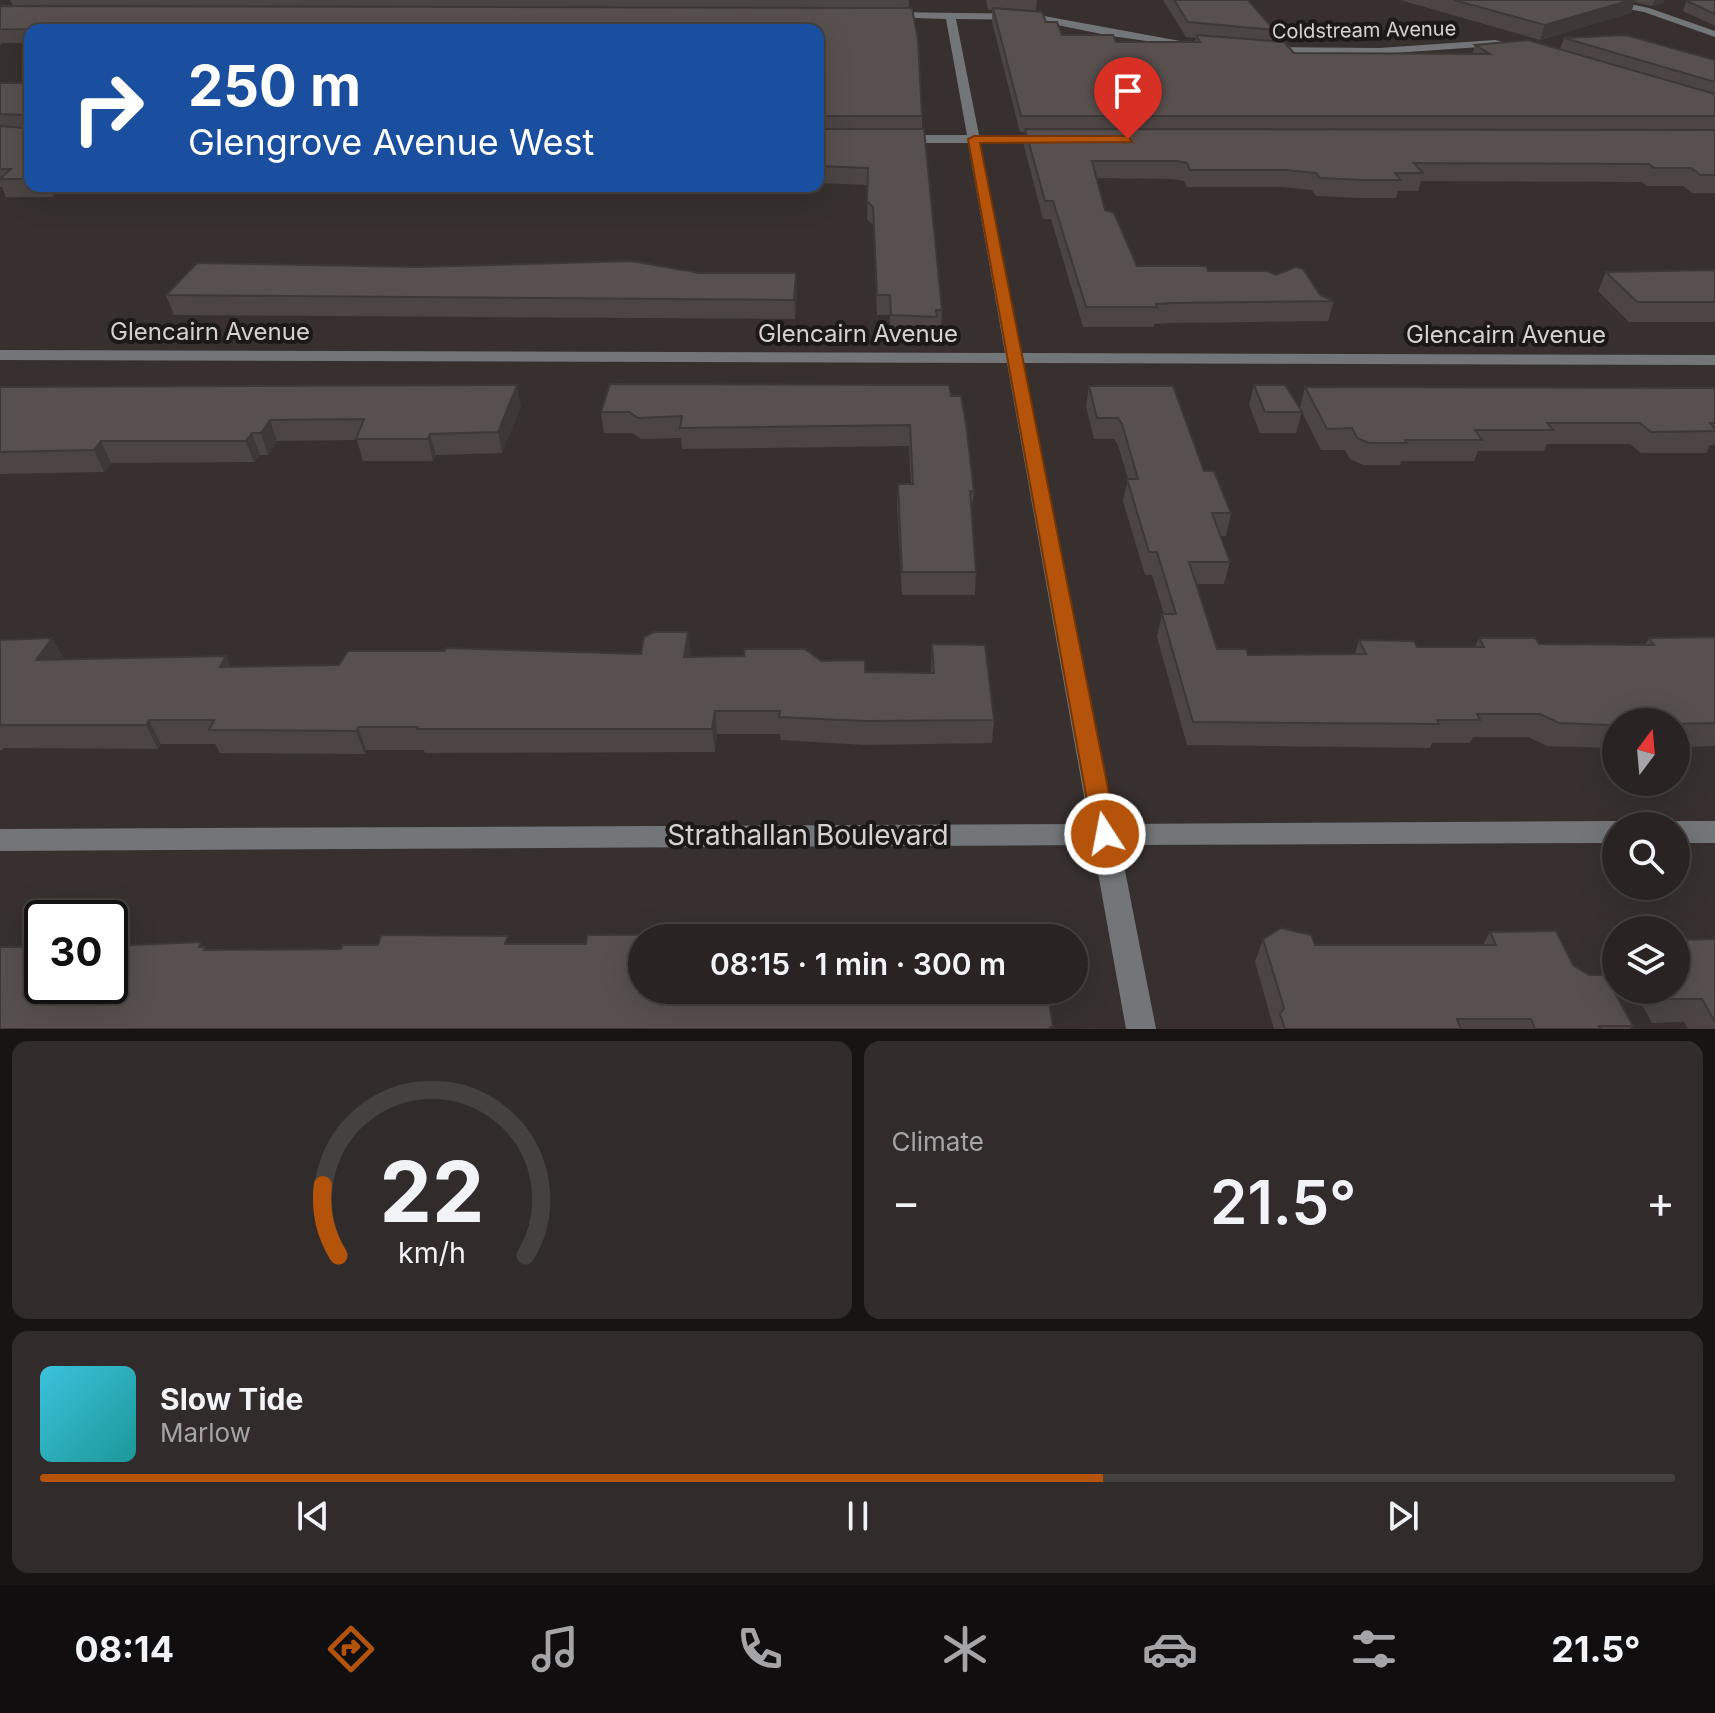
<!DOCTYPE html>
<meta charset="utf-8">
<style>
:root{--surface:#292423;--page:#312c2b;--text:#f1f3f6;--muted:#a5a4a6;--line:#454141;--accent:#b45309}
body{margin:0;font-family:Inter,sans-serif;background:var(--page);color:var(--text);height:100vh;display:flex;flex-direction:column;font-size:30px;white-space:nowrap}
*{box-sizing:border-box;margin:0}
p{font-size:26px;color:var(--muted)}
.icon{flex:none;width:44px;height:44px;fill:none;stroke:currentColor;stroke-width:2;stroke-linecap:round;stroke-linejoin:round}
.map{position:relative;height:1029px;overflow:hidden}
.sheet{display:flex;flex-direction:column;gap:12px;padding:12px;background:#171413;flex:1}
.sheet>*{flex:none}
.banner{position:absolute;left:24px;top:24px;width:800px;height:168px;border-radius:16px;box-shadow:0 8px 32px #0002,0 0 0 2px var(--line);background:#1a4fa0;color:#fff;overflow:hidden}
.needle{width:52px;rotate:16deg}
.controls{position:absolute;left:1602px;top:708px;display:grid;gap:16px}
.controls a{display:grid;place-items:center;width:88px;height:88px;border-radius:50%;background:var(--surface);box-shadow:0 8px 32px #0002,0 0 0 2px var(--line);font-size:40px}
.speed{position:absolute;left:24px;top:900px;display:flex;gap:16px;font-size:40px;font-weight:700;text-align:center}
.speed>*{display:grid;place-content:center;width:104px;height:104px;border-radius:50%;background:var(--surface);box-shadow:0 8px 32px #0002,0 0 0 2px var(--line);line-height:1}
.speed .limit{border:4px solid #111;border-radius:12px;background:#fff;color:#111}
.pin{position:absolute;display:grid;place-items:center;width:68px;height:68px;color:#fff;margin:-82px -34px;border-radius:50% 50% 50% 0;rotate:-45deg;box-shadow:0 0 8px #0007}
.pin .icon{rotate:45deg}
.me{position:absolute;width:88px;margin:-44px;rotate:349deg;stroke-linejoin:round;filter:drop-shadow(0 0 6px #0008)}
.turn{display:flex;align-items:center;gap:28px;height:168px;padding:0 32px;font-size:36px}
.turn .icon{width:104px;height:104px;stroke-width:2.5}
.turn b{display:block;font-size:56px;line-height:68px}
.big{font-size:60px;font-weight:600;line-height:1.1}
.sheet .widget{flex:1;display:flex;flex-direction:column;justify-content:center;gap:12px;min-width:0;padding:0 28px;border-radius:16px;background:var(--page)}
.sheet .dial{align-items:center;gap:0}
.dial svg{height:208px;overflow:visible;fill:none;stroke:var(--line);stroke-width:7;stroke-linecap:round;text-anchor:middle}
.dial text{fill:var(--text);stroke:none}
.song{display:flex;align-items:center;gap:24px}
.cover{width:96px;height:96px;border-radius:12px;background:linear-gradient(135deg,hsl(190 70% 55%),hsl(180 70% 35%))}
.played{height:8px;border-radius:4px;background:linear-gradient(90deg,var(--accent) 65%,var(--line) 65%)}
.keys{display:flex;justify-content:space-around;direction:ltr}
.heat{display:flex;justify-content:space-between;align-items:center;font-size:44px;direction:ltr}
.sheet .tiles{flex:1;display:grid;gap:12px;grid-template-columns:1fr 1fr}
.widget:last-child{grid-column:span 2}
.trip{position:absolute;left:628px;top:924px;width:460px;height:80px;border-radius:40px;background:var(--surface);box-shadow:0 8px 32px #0002,0 0 0 2px var(--line);font-weight:600;line-height:80px;text-align:center}
.tabs{display:flex;height:128px;justify-content:space-around;align-items:center;background:#100e0e;color:var(--muted)}
.tabs .icon{width:56px;height:56px}
.tabs .current{color:var(--accent)}
.tabs b{font-size:36px;color:var(--text)}
.map>svg:first-child{display:block}
</style>
<div class="map">
<svg width="1715" height="1029" viewBox="0 0 1715 1029">
<rect width="100%" height="100%" fill="#37302f"/>
<g fill="none" stroke-linecap="round" stroke-linejoin="round">
<g fill="#737678" fill-rule="evenodd">
<polygon points="1620,2 1649,8 1715,31 1715,37 1644,12 1617,7"/>
<polygon points="888,12 1033,14 1202,45 1197,48 1111,36 1033,20 956,19 979,135 1051,135 1057,139 1051,143 980,143 1022,353 1715,355 1715,365 1024,363 1115,824 1616,821 1626,826 1616,826 1616,843 1120,845 1156,1029 1126,1029 1093,845 0,851 0,829 1089,824 1007,363 0,360 0,350 1005,353 968,143 899,143 893,139 899,135 967,135 946,19 885,17"/>
<polygon points="1495,40 1529,48 1524,51 1495,46 1379,54 1265,53 1260,50 1265,47 1379,48"/>
<polygon points="1676,821 1715,821 1715,843 1676,843 1676,826 1666,826"/>
</g>
</g>
<g fill="#4c4544">
<polygon points="10,0 909,0 909,8 922,116 922,129 942,310 941,330 936,330 936,337 890,335 890,315 877,315 873,225 867,219 868,185 818,183 818,30 30,30 30,43 2,43 0,45 0,6 13,6"/>
<polygon points="986,0 1037,0 1036,11 1046,22 1062,35 1116,42 1195,42 1196,38 1186,37 1163,0 1248,0 1274,30 1272,41 1294,53 1472,54 1475,45 1560,49 1564,38 1715,60 1715,193 1692,193 1683,186 1647,186 1642,182 1421,181 1418,191 1398,191 1396,198 1359,198 1316,196 1312,190 1282,187 1187,187 1184,181 1173,179 1097,178 1105,210 1137,266 1208,271 1320,295 1334,301 1328,321 1171,323 1154,324 1154,327 1083,327 1051,219 1043,219 1024,146 1025,132 1020,132 992,22 992,10 988,10"/>
<polygon points="1400,0 1664,0 1663,3 1652,6 1634,2 1631,13 1540,40"/>
<polygon points="1687,0 1715,0 1715,26 1683,11"/>
<polygon points="30,81 30,186 185,186 154,189 63,189 53,197 6,197 2,187 0,187 0,83 27,83"/>
<polygon points="295,186 338,186 336,188 296,188"/>
<polygon points="648,186 740,186 740,188"/>
<polygon points="1715,270 1715,322 1629,322 1598,291 1606,272"/>
<polygon points="797,292 795,319 174,315 166,295"/>
<polygon points="1254,385 1302,412 1296,433 1260,433 1249,405"/>
<polygon points="1089,386 1204,471 1231,513 1226,536 1220,536 1230,562 1224,584 1196,584 1217,649 1248,655 1355,654 1359,640 1417,647 1475,647 1479,638 1539,644 1645,645 1649,638 1715,637 1715,746 1676,747 1676,722 1616,722 1616,748 1547,746 1528,737 1473,737 1470,743 1432,743 1430,748 1187,745 1157,637 1162,614 1164,614 1152,575 1145,575 1123,501 1128,479 1118,445 1114,439 1094,439 1086,406"/>
<polygon points="0,387 521,406 502,453 436,455 433,461 363,461 357,440 277,441 268,455 260,455 254,462 111,463 104,472 0,474"/>
<polygon points="1305,387 1715,388 1715,445 1710,445 1706,453 1641,453 1630,444 1547,444 1544,451 1478,451 1474,461 1401,461 1400,465 1363,465 1350,459 1345,450 1321,450 1300,408"/>
<polygon points="951,396 974,492 971,514 976,572 975,595 902,595 897,506 898,484 911,484 909,446 682,449 681,438 641,439 632,433 604,433 601,412"/>
<polygon points="52,638 64,659 231,667 690,656 821,661 865,672 931,673 932,644 994,720 992,743 865,745 781,740 780,734 717,734 715,752 425,753 424,750 366,750 365,754 220,753 215,744 161,744 158,749 4,748 0,751 0,640"/>
<polygon points="1490,932 1573,965 1633,1026 1630,1029 1274,1029 1255,962 1263,939 1315,945 1483,945"/>
<polygon points="1715,939 1715,1029 1688,1029 1684,1022 1652,1023 1634,990 1676,990"/>
</g>
<g fill="#3e3837">
<polygon points="1631,0 1635,0 1631,13 1540,40 1545,25"/>
<polygon points="1655,0 1664,0 1663,3 1652,6"/>
<polygon points="48,186 62,186 63,189 53,197"/>
<polygon points="153,186 185,186 154,189"/>
<polygon points="796,273 797,292 795,319 794,300"/>
<polygon points="517,385 521,406 502,453 498,432"/>
<polygon points="270,420 277,441 268,455 261,433"/>
<polygon points="252,433 260,455 254,462 246,441"/>
<polygon points="430,434 436,455 433,461 428,439"/>
<polygon points="101,441 111,463 104,472 94,450"/>
<polygon points="688,632 691,655 687,680 684,657"/>
<polygon points="52,638 65,661 36,660"/>
<polygon points="226,656 236,679 220,667"/>
<polygon points="715,711 717,734 715,752 712,729"/>
<polygon points="149,720 161,744 158,749 146,725"/>
<polygon points="358,727 366,750 365,754 356,731"/>
</g>
<g fill="#58504f" stroke="#3e3837" stroke-width="2">
<polygon points="1174,0 1248,0 1274,30 1188,22"/>
<polygon points="1454,0 1631,0 1545,25"/>
<polygon points="1687,0 1715,0 1715,14 1687,1"/>
<polygon points="0,6 912,8 918,40 922,116 818,116 818,30 711,30 667,29 497,30 0,29"/>
<polygon points="993,8 1042,12 1046,22 1057,22 1062,35 1113,35 1116,42 1200,42 1196,35 1284,42 1294,53 1490,54 1475,45 1528,40 1715,94 1715,116 1021,116"/>
<polygon points="1626,35 1715,60 1715,82 1564,38"/>
<polygon points="30,81 30,179 0,179 11,169 0,169 0,126 23,128 25,115 0,114 0,83 27,83"/>
<polygon points="818,129 924,129 942,310 936,310 937,317 891,315 890,295 877,295 873,207 867,201 868,168 818,166"/>
<polygon points="1025,129 1715,130 1715,175 1700,175 1691,168 1654,168 1649,164 1414,163 1423,173 1395,173 1401,180 1363,180 1320,178 1316,173 1285,170 1190,170 1187,163 1176,161 1092,161 1105,210 1114,213 1137,266 1206,266 1208,271 1267,271 1276,275 1296,267 1303,269 1320,295 1334,301 1174,303 1156,304 1157,307 1086,307 1053,201 1045,201"/>
<polygon points="631,261 700,273 796,273 794,300 166,295 197,263 417,267"/>
<polygon points="1715,270 1715,302 1637,302 1606,272"/>
<polygon points="610,384 949,385 951,396 961,396 966,424 974,492 970,491 976,572 902,572 898,484 913,484 910,425 680,428 682,416 638,418 629,412 601,412"/>
<polygon points="517,385 498,432 430,434 428,439 356,439 364,419 270,420 261,433 252,433 246,441 101,441 94,450 0,452 0,387"/>
<polygon points="1254,385 1285,385 1302,412 1265,412"/>
<polygon points="1089,386 1173,386 1204,471 1214,471 1231,513 1212,513 1230,562 1189,562 1217,649 1246,649 1248,655 1366,654 1359,640 1414,641 1417,647 1484,647 1479,638 1535,638 1539,644 1654,645 1649,638 1715,637 1715,723 1676,724 1676,722 1616,722 1616,725 1609,725 1559,723 1540,714 1477,714 1480,720 1437,720 1439,724 1193,722 1162,614 1176,614 1157,552 1149,552 1127,479 1138,479 1122,424 1118,418 1097,418"/>
<polygon points="1305,387 1715,388 1715,423 1710,423 1715,429 1715,431 1651,432 1640,423 1547,423 1553,430 1475,430 1482,440 1405,440 1407,443 1369,443 1357,438 1352,428 1327,429"/>
<polygon points="654,632 688,632 684,657 744,656 745,649 805,649 821,661 865,660 865,672 934,673 932,644 985,645 994,720 865,721 779,717 780,711 715,711 712,729 417,729 418,727 358,727 356,731 209,730 214,720 149,720 146,725 0,725 0,640 52,638 36,660 226,656 220,667 339,665 348,651 445,651 446,648 641,654 644,637"/>
<polygon points="740,928 772,928 772,938 642,938 642,990 1047,990 1053,1027 1050,1027 1050,1029 0,1029 0,947 42,947 42,986 110,986 110,946 201,942 199,947 206,947 204,950 341,949 343,945 378,945 381,935 508,936 505,944 586,944 587,935 740,934"/>
<polygon points="1281,928 1311,935 1315,945 1496,945 1490,932 1556,931 1573,965 1589,975 1605,975 1633,1026 1599,1026 1601,1029 1535,1029 1531,1019 1457,1019 1461,1029 1285,1029 1280,1014 1284,1008 1263,939"/>
<polygon points="1715,939 1715,1022 1702,999 1669,999 1663,990 1676,990 1676,940"/>
</g>
<polygon fill="#b45309" stroke="#753606" stroke-width="2" points="1128,136 1132,142 980,143 1117,834 1114,841 1105,844 1097,841 1093,834 968,139 974,136"/>
<g text-anchor="middle" stroke-width="8" stroke-linejoin="round" paint-order="stroke">
<g font-size="20" fill="#d6d1d1" stroke="#1c1919">
<text transform="translate(1364 30) rotate(-1)" y="7">Coldstream Avenue</text>
</g>
<g font-size="24" fill="#d6d1d1" stroke="#1c1919">
<text x="210" y="340">Glencairn Avenue</text>
<text x="858" y="342">Glencairn Avenue</text>
<text x="1506" y="343">Glencairn Avenue</text>
</g>
<g font-size="28" fill="#d6d1d1" stroke="#1c1919">
<text x="808" y="845">Strathallan Boulevard</text>
</g>
</g>
</svg>
<div class="controls">
<a><svg class="needle" viewBox="-14 -14 28 28"><path d="M0-13l5 13h-10z" fill="#e53935"/><path d="M0 13l5-13h-10z" fill="#a5a4a6"/></svg></a>
<a><svg class="icon" aria-label="search" viewBox="0 0 24 24"><circle cx="10" cy="10" r="6"/><path d="M15 15l6 6"/></svg></a>
<a><svg class="icon" aria-label="layers" viewBox="0 0 24 24"><path d="M12 4l9 5-9 5-9-5zM3 14l9 5 9-5"/></svg></a>
</div>
<div class="speed"><div class="limit">30</div></div>
<div class="pin" style="left:1128px;top:139px;background:#d93025"><svg class="icon" aria-label="arrive" viewBox="0 0 24 24"><path d="M6 21V4h12l-3 4 3 4H6"/></svg></div>
<svg class="me" style="left:1105px;top:834px" viewBox="-20 -20 40 40"><circle r="17" fill="#b45309" stroke="#fff" stroke-width="3"/><path d="M0-11L8 9 0 5-8 9z" fill="#fff"/></svg>
<div class="trip">08:15 · 1 min · 300 m</div>
<div class="banner">
<div class="turn"><svg class="icon" aria-label="right" viewBox="0 0 24 24"><path d="M7 20v-9h11M14 6l5 5-5 5"/></svg><div><b>250 m</b>Glengrove Avenue West</div></div>
</div>
</div>
<section class="sheet">
<div class="tiles">
<div class="widget dial"><svg viewBox="0 0 100 80">
<path d="M14 69A42 42 0 1 1 86 69"/>
<path d="M14 69A42 42 0 0 1 8 42" stroke="#b45309"/>
<text x="50" y="56" font-size="32" font-weight="700">22</text>
<text x="50" y="72" font-size="11">km/h</text>
</svg></div>
<div class="widget"><p>Climate</p>
<div class="heat"><a>−</a><b class="big">21.5°</b><a>+</a></div>
</div>
<div class="widget">
<div class="song"><i class="cover"></i><div><b>Slow Tide</b><p>Marlow</p></div></div>
<div class="played"></div>
<div class="keys"><svg class="icon" aria-label="previous" viewBox="0 0 24 24"><path d="M18 5L8 12l10 7zM5 5v14"/></svg><svg class="icon" aria-label="pause" viewBox="0 0 24 24"><path d="M8 5v14M16 5v14"/></svg><svg class="icon" aria-label="next" viewBox="0 0 24 24"><path d="M6 5l10 7-10 7zM19 5v14"/></svg></div>
</div>
</div>
</section>
<nav class="tabs">
<b>08:14</b>
<svg class="icon current" aria-label="directions" viewBox="0 0 24 24"><path d="M12 3l9 9-9 9-9-9zM9 14v-3h6M13 9l2 2-2 2"/></svg>
<svg class="icon" aria-label="music" viewBox="0 0 24 24"><path d="M9 18V5l10-2v13"/><circle cx="6" cy="18" r="3"/><circle cx="16" cy="16" r="3"/></svg>
<svg class="icon" aria-label="phone" viewBox="0 0 24 24"><path d="M5 4h4l2 5-3 2q2 4 5 5l2-3 5 2v4C11 20 4 13 5 4z"/></svg>
<svg class="icon" aria-label="climate" viewBox="0 0 24 24"><path d="M12 3v18M4 7l16 10M4 17L20 7"/></svg>
<svg class="icon" aria-label="car" viewBox="0 0 24 24"><path d="M5 17H2v-5l4-1 3-4h7l3 4 3 1v5h-3M9 17h6M6 11h13"/><circle cx="7" cy="17" r="2"/><circle cx="17" cy="17" r="2"/></svg>
<svg class="icon" aria-label="filters" viewBox="0 0 24 24"><path d="M4 7h16M4 17h16"/><circle cx="9" cy="7" r="2"/><circle cx="15" cy="17" r="2"/></svg>
<b>21.5°</b>
</nav>
